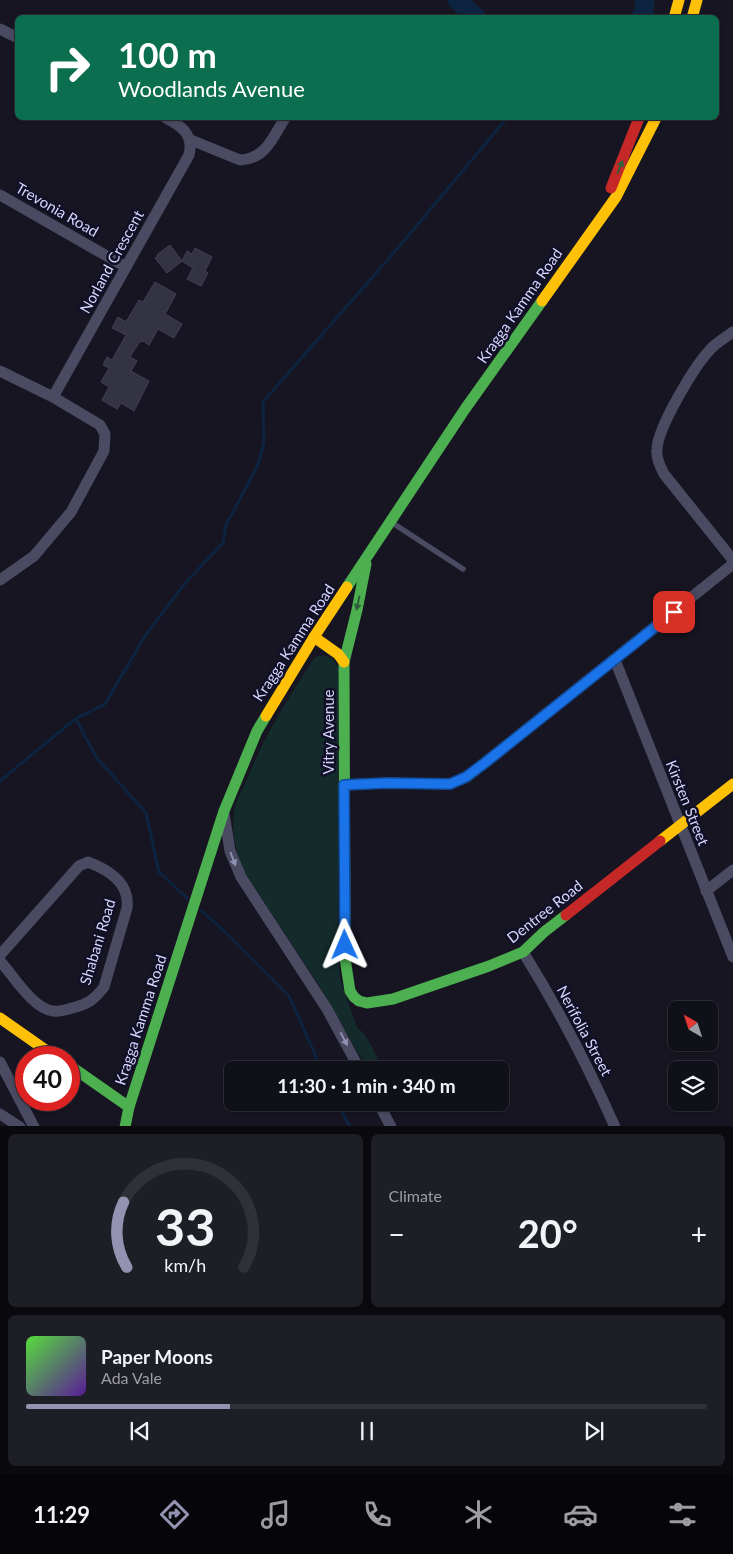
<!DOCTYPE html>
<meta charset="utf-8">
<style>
:root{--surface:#101019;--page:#1e1e26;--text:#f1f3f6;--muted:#9c9da2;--line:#303038;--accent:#9392b1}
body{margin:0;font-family:Lato,sans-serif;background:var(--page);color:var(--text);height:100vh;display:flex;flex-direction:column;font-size:19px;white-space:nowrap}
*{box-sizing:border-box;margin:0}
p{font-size:16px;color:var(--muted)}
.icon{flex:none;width:28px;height:28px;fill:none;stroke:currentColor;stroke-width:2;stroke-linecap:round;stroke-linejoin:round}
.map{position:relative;height:1126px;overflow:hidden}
.details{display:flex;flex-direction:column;gap:8px;padding:8px;background:#09090e;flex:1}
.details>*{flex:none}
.hud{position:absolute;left:15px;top:15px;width:704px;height:105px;border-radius:8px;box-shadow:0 1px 4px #0004,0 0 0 1px var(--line);background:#0b6e4f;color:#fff;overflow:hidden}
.needle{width:32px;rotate:321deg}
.fabs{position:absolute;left:668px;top:1001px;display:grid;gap:10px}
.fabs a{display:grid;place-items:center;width:50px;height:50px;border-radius:8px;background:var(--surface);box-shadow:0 1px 4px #0004,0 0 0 1px var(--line);font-size:25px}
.speed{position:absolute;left:15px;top:1046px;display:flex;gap:10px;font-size:25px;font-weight:700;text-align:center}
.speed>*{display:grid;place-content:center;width:65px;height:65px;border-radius:50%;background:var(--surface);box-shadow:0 1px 4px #0004,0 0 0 1px var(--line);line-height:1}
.speed .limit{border:8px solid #d22;background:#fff;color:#111}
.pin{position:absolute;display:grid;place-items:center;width:42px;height:42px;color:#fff;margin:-21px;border-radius:10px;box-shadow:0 2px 8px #0006}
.me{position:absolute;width:55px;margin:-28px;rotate:359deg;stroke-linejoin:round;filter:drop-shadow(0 0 4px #0008)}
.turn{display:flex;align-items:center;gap:18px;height:105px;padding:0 20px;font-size:22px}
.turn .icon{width:65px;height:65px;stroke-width:2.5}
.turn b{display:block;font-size:35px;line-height:42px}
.big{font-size:38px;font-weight:700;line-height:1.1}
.details .card{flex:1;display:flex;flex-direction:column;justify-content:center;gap:8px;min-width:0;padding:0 18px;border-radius:8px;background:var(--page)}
.details .dial{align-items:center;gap:0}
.dial svg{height:130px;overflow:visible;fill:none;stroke:var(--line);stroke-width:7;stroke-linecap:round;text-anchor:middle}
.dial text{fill:var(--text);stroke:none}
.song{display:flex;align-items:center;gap:15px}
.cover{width:60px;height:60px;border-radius:8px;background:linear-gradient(135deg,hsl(110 70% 55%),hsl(270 70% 35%))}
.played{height:5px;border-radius:2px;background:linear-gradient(90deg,var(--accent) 30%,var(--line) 30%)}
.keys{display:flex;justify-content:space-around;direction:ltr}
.heat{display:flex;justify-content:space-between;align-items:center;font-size:28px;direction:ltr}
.details .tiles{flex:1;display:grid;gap:8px;grid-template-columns:1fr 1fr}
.card:last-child{grid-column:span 2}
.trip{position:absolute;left:224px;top:1061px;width:285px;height:50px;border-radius:8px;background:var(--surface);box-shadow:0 1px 4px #0004,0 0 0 1px var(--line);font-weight:700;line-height:50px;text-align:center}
.tabs{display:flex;height:80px;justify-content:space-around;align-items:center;background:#06060a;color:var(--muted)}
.tabs .icon{width:35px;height:35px}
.tabs .active{color:var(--accent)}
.tabs b{font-size:22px;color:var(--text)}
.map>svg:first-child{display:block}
</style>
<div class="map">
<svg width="733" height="1127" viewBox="0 0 733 1127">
<rect width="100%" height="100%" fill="#161521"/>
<path fill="#132c2b" d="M324,655L333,659L338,667V954L340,979L357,1028C369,1035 376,1058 384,1070H368L322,990L242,868C236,851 231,831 234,812C235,803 241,792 245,784C263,738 288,698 315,657Z"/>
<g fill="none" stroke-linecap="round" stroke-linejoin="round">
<g stroke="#0d2441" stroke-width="3">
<polyline points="76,719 96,757 146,813 159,872 187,898"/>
<polyline points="0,781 75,719 105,704 145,636 186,582 223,543 226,525 258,465 264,442 263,402 398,248 507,118"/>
<polyline points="202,911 225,932 289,996 322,1070"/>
<polyline points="337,1102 350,1127"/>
</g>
<g stroke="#0d2441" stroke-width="19">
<polyline points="457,0 477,18"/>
<polyline points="640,18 644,13 645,0"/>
</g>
</g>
<g fill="#343343" stroke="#424054">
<polygon points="170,245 182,261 187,251 192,254 195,248 212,257 205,271 208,273 201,286 187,279 193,268 182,261 167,273 155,258 158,256 157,255"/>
<polygon points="155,282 176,294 165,314 182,324 174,338 158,329 149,345 143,341 142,342 140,341 130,357 137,361 131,371 149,381 134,411 121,403 117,409 102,400 109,387 101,382 109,368 103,365 107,357 112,360 126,335 112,328 118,317 126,322 139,300 143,302"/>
</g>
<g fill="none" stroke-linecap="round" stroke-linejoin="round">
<polyline stroke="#4a4b62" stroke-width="5.5" points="391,522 463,569"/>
<g stroke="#4a4b62" stroke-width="11">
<polyline points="0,29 18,38"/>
<path d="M191,140L240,160C266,159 273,137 285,118"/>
<polyline points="0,195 126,267"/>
<path d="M733,332C725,338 715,343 709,351C694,367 658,427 657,449C656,458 660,466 664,474L733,560"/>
<polyline points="0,371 53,397 100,425 105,434 104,451 71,512 34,556 0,580"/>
<path d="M53,397L189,155C194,135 182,126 166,118"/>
<polyline points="615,660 733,957"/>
<polyline points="344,785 386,783 450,784 467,777 733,564"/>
<polyline points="224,813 230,851 241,877 327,1009 360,1070"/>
<polyline points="706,891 733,870"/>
<path d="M523,952C558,1008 588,1066 615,1127"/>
<path d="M0,955L79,866L88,862C109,870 130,883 127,908L104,987C94,1000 88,1004 72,1008C66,1010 60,1012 53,1011C33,1009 13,975 0,961"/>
<polyline points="0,1062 34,1127"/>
<polyline points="378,1102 391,1127"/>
<polyline points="0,1114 20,1127"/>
</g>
<g stroke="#4caf50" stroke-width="11">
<polyline points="366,564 357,610 344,662 345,958 350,991 354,997 359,1001 367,1003 393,999 489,966 523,952 544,932 566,915"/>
<polyline points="347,587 465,409 542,301"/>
<polyline points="69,1065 129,1107"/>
<polyline points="125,1127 129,1107 224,811 257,731 266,716"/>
</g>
<g stroke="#ffc107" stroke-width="11">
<polyline points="674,18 679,0"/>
<polyline points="692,18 697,0"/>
<polyline points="542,301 616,197 656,118"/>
<polyline points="314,637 338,654 344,662"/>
<polyline points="266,716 314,637 347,587"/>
<polyline points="660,841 733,784"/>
<polyline points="0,1018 57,1058"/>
</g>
<g stroke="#c62828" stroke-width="11">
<polyline points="611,188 639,118"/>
<polyline points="566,915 660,841"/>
</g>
</g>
<defs><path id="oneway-solid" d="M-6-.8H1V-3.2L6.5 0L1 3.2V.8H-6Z" transform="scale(1.25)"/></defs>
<g fill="#2f603b">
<use href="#oneway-solid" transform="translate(620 167) rotate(-69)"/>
<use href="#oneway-solid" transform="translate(358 603) rotate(102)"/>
</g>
<g fill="#9090b0">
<use href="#oneway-solid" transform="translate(233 859) rotate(69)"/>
<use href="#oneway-solid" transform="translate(344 1039) rotate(62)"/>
</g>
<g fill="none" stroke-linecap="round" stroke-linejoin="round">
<defs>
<polyline id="route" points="345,945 344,785 386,783 450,784 466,777 486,762 674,612"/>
</defs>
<use href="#route" stroke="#114b97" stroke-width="12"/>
<use href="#route" stroke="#1a73e8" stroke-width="9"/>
</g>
<g text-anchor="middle" stroke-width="5" stroke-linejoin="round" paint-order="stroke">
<g font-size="15" fill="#d7d6fe" stroke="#121026">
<text transform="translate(57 210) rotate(30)" y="5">Trevonia Road</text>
<text transform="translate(112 262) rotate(-61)" y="5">Norland Crescent</text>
<text transform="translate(520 306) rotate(-55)" y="5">Kragga Kamma Road</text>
<text transform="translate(294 643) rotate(-57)" y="5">Kragga Kamma Road</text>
<text transform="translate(329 732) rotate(-90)" y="5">Vitry Avenue</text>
<text transform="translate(687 803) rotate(68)" y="5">Kirsten Street</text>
<text transform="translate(545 912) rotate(-38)" y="5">Dentree Road</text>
<text transform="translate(98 942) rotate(-73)" y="5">Shabani Road</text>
<text transform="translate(141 1020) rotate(-72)" y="5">Kragga Kamma Road</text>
<text transform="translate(584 1031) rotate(62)" y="5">Nerifolia Street</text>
</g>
</g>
</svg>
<div class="fabs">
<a><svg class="needle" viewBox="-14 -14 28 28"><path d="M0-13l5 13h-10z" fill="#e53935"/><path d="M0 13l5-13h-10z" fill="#9c9da2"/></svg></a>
<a><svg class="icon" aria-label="layers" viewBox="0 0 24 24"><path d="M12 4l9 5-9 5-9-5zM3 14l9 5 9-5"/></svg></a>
</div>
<div class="speed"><div class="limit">40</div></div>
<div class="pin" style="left:674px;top:612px;background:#d93025"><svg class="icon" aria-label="arrive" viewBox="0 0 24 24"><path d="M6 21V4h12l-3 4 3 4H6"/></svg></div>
<svg class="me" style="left:345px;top:945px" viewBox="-20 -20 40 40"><path d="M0-17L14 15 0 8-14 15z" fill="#1a73e8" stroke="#fff" stroke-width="4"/></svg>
<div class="trip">11:30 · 1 min · 340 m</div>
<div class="hud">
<div class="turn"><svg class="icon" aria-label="right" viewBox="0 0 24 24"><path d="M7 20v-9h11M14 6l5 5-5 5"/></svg><div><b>100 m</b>Woodlands Avenue</div></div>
</div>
</div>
<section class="details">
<div class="tiles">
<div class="card dial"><svg viewBox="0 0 100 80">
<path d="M14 69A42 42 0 1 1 86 69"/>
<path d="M14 69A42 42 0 0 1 12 29" stroke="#9392b1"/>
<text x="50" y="56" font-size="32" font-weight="700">33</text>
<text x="50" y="72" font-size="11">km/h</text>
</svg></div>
<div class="card"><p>Climate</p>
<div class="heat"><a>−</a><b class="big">20°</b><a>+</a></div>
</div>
<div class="card">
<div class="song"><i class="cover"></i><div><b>Paper Moons</b><p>Ada Vale</p></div></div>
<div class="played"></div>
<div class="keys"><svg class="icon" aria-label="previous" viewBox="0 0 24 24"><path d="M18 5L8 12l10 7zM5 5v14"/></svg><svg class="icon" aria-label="pause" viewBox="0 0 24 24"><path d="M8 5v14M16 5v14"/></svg><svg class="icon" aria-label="next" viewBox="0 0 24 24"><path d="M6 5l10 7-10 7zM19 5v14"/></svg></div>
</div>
</div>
</section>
<nav class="tabs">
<b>11:29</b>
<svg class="icon active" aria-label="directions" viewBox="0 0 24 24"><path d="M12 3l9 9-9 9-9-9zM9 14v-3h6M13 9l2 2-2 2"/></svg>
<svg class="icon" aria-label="music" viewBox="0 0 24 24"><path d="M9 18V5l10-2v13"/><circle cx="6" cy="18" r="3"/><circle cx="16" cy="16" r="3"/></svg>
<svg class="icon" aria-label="phone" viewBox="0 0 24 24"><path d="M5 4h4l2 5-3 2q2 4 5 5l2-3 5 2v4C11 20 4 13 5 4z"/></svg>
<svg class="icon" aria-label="climate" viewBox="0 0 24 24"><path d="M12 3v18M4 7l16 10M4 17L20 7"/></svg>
<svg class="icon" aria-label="car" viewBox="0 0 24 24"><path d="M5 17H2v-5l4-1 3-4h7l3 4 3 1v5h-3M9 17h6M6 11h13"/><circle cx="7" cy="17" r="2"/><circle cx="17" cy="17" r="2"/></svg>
<svg class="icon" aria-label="filters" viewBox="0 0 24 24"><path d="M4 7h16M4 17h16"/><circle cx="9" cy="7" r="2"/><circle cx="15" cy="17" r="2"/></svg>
</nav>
